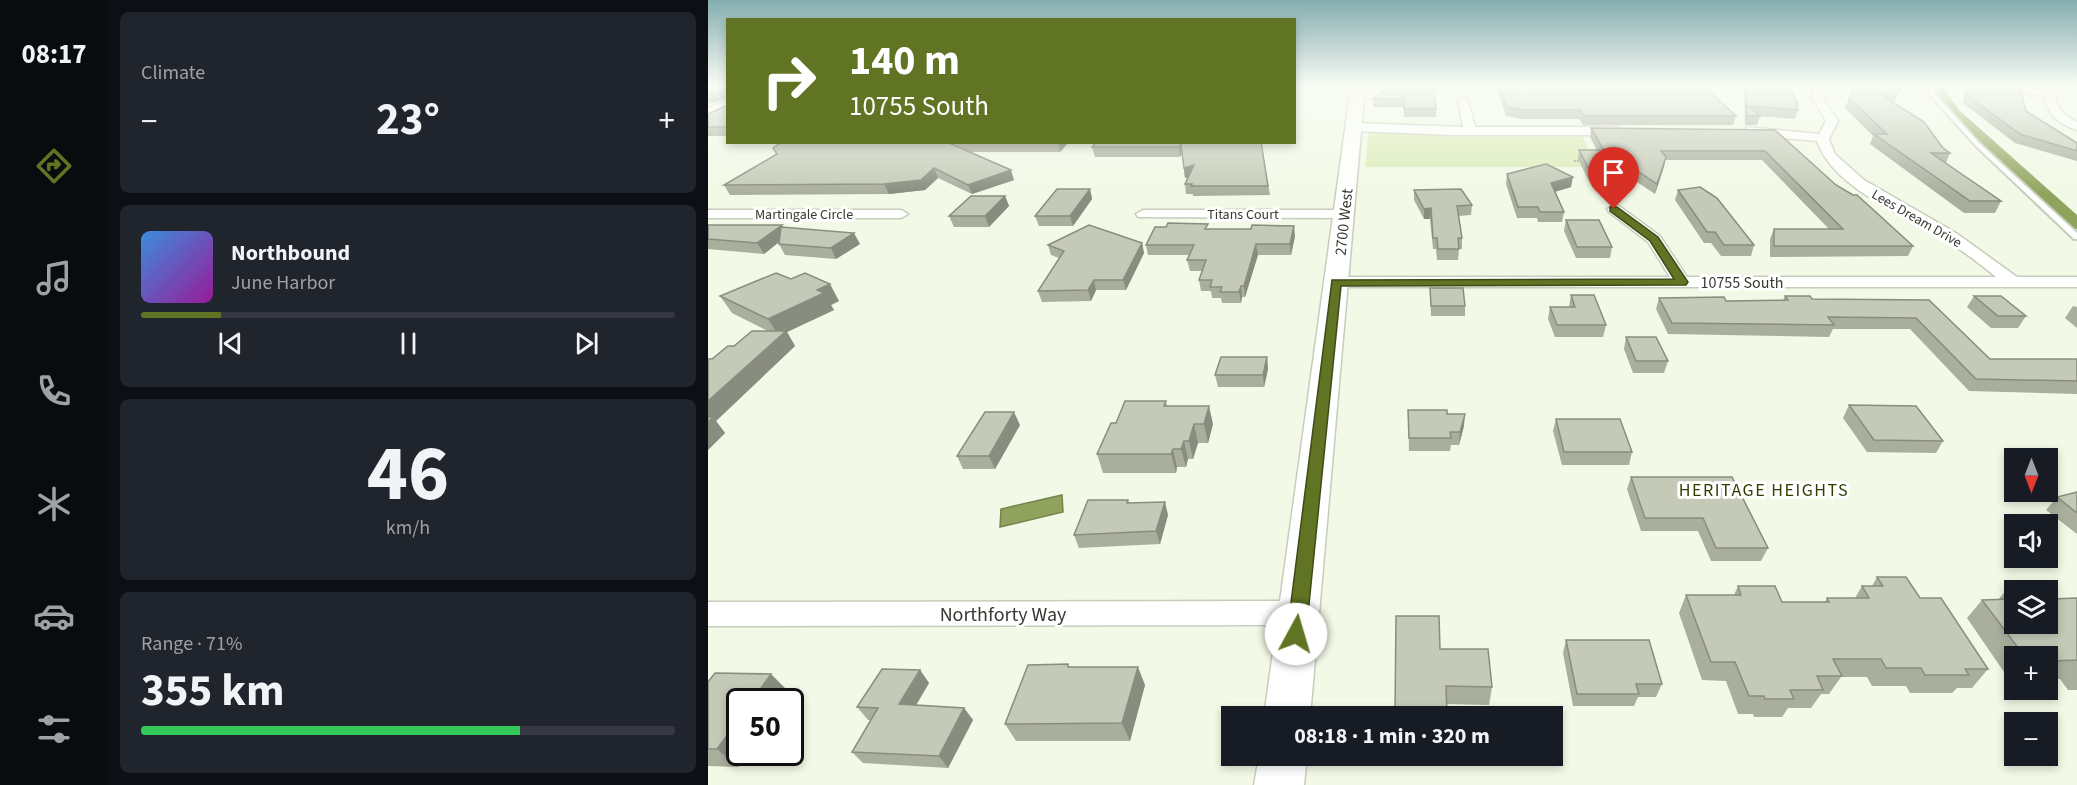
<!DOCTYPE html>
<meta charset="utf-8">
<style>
:root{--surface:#171b24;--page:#20242c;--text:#f1f3f6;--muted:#9ea1a6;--line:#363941;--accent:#607423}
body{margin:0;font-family:"Source Sans 3",sans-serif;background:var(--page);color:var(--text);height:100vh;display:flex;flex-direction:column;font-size:22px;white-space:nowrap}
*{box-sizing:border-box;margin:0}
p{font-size:20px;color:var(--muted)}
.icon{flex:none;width:33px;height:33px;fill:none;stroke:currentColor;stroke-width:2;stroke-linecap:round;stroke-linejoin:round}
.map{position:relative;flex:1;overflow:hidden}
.panel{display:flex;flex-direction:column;gap:12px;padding:12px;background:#0d0f14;width:600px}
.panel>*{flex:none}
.hud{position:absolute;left:18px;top:18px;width:570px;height:126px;border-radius:0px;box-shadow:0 3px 9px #0003;background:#607423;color:#fff;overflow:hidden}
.needle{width:39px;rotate:180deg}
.buttons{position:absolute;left:1296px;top:448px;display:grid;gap:12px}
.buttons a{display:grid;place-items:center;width:54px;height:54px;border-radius:0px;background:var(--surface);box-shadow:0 3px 9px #0003;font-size:30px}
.speed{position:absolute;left:18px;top:688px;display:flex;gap:12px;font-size:30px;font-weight:700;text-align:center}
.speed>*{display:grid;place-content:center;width:78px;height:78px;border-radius:50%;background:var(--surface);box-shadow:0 3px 9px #0003;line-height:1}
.speed .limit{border:3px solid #111;border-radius:9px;background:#fff;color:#111}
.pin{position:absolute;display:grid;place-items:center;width:51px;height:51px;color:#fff;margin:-62px -26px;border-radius:50% 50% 50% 0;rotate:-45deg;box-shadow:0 0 6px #0007}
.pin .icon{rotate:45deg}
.me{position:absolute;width:66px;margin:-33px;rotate:6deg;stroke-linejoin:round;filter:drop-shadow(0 0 4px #0008)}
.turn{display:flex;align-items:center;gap:21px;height:126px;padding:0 24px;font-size:27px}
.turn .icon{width:78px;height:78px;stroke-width:2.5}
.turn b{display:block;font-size:42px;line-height:51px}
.big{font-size:45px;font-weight:700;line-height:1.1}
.panel .tile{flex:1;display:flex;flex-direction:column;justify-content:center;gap:9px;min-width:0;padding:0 21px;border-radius:9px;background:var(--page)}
.panel .dial{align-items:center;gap:0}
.dial b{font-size:78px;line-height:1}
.song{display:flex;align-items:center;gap:18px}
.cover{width:72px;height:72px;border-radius:9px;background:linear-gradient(135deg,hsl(210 70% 55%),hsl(300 70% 35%))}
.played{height:6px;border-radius:3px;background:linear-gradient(90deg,var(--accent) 15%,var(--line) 15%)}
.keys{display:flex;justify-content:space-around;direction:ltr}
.heat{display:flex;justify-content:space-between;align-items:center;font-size:33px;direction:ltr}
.charge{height:9px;border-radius:4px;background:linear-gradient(90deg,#34c759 71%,var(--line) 0)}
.trip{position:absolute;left:513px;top:706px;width:342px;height:60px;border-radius:0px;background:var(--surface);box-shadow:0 3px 9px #0003;font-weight:700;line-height:60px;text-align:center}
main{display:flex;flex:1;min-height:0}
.dock{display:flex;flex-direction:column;width:108px;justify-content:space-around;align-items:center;background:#090b0e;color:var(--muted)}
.dock .icon{width:42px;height:42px}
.dock .current{color:var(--accent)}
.dock b{font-size:27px;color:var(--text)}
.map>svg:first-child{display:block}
</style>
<main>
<nav class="dock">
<b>08:17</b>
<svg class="icon current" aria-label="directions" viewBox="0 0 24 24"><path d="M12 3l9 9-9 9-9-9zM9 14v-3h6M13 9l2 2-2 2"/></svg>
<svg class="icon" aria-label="music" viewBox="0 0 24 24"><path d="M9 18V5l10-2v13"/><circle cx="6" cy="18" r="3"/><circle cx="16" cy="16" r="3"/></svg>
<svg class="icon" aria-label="phone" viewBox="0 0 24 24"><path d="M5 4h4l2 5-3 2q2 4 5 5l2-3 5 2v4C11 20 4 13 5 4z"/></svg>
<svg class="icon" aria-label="climate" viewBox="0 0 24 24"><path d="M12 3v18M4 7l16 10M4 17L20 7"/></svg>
<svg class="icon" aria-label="car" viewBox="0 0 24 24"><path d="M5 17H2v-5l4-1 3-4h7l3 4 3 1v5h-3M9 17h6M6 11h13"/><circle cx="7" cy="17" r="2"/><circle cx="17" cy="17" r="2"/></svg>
<svg class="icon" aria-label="filters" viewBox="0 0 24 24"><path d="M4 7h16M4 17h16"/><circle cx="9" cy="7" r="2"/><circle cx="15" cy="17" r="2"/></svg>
</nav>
<section class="panel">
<div class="tile"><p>Climate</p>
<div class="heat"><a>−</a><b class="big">23°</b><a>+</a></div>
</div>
<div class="tile">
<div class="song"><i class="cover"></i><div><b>Northbound</b><p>June Harbor</p></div></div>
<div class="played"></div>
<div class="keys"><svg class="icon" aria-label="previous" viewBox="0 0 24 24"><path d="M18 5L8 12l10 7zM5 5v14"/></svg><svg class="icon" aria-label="pause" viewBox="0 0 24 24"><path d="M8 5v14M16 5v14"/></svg><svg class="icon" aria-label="next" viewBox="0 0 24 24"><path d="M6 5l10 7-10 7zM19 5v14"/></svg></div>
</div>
<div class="tile dial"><b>46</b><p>km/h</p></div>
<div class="tile"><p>Range · 71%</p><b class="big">355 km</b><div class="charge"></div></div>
</section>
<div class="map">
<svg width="1369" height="785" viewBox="0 0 1369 785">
<rect width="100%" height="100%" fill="#f2f9e6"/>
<polygon fill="#dbecb6" points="668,131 873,134 890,167 657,167 660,135"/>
<polygon fill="#8fa35c" stroke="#75844f" stroke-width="1.5" points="354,495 355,512 292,527 293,509"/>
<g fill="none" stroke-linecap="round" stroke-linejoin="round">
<polygon fill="#8fa35c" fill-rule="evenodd" points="1231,86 1243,86 1239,93 1251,110 1369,215 1369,229 1363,228 1241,116 1227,93"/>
<defs>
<polygon id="service" points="1222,86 1227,86 1227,94 1271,143 1369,233 1369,239 1366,239 1267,145 1222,95"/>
<g id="minor">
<path d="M1106,86H1116L1114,97L1130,121L1121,139L1127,154L1156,180L1248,233L1309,277H1369V287H628L622,286L619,282L622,278L628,277H962L940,242L901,212L899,209L906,205L911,206L952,236L979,277H1288C1271,263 1254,250 1235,239C1195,214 1126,189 1109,141L1040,135L1034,131L1040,127L1111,134L1118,121L1104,97Z"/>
<path d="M1283,86H1308L1336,89V86H1346C1347,104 1352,114 1369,122V130C1352,125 1339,114 1336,96L1288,89Z"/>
<polygon points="755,98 760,101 767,127 910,127 916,131 910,135 743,135 645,131 639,127 645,123 755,127 750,101"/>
<polygon points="20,100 20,107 0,115 0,108"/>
<polygon points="0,210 193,210 200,214 193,218 0,218"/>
<polygon points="435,210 635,210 642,214 635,218 430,217 428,214"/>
<polygon points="591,601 601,604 605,613 601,622 591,625 0,626 0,602"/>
</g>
<g id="secondary">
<polygon points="643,86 657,86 602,717 556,717"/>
<polygon points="551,756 599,756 596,785 546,785"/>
</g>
</defs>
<use href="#service" stroke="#c7cdbb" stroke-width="4"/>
<use href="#minor" stroke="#c7cdbb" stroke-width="3"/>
<use href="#secondary" stroke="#c7cdbb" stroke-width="3"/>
<polyline stroke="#8f9386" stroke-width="2" stroke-dasharray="1.5 1.5" stroke-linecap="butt" points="866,161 871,161"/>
<use href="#service" fill="#fff" fill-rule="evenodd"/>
<use href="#minor" fill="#fff" fill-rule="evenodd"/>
<use href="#secondary" fill="#fff" fill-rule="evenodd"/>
</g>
<g fill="#a9ae9d">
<polygon points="0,86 20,86 20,98 5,103 0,103"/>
<polygon points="586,86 605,86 603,90 586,90"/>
<polygon points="684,86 728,109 728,117 696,117 696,107 665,107 665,99"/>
<polygon points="1036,86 1081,86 1090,104 1089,108 1090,110 1087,119 1051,116 1052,116 1049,125 1037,125"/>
<polygon points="1193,86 1186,103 1235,148 1242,153 1238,163 1293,201 1287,213 1256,213 1162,144 1165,136 1137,108 1141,98"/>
<polygon points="1257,86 1303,86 1318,111 1369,143 1369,161 1307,143 1255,103"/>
<polygon points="745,87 745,86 996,86 1028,116 1025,125 875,125 871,119 814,119 798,116 788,87"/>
<polygon points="20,105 20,136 0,136 0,114"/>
<polygon points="883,128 1067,130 1128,185 1205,246 1200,256 1062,257 1062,239 1066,229 1121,229 1054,160 957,160 947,194 923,178 920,187 881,181 870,159 871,150 889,150 882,137"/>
<polygon points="74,142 361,142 352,152 262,152 306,180 264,194 230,178 217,190 181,194 22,195 16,185 68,154"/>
<polygon points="553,142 562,195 485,196 485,194 478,194 477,184 480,177 477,178 474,154 472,157 387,157 384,147"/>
<polygon points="799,174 863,187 847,192 856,212 854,222 830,222 829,218 809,218 798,184"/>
<polygon points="382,189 384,199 365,226 331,226 327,216"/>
<polygon points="706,190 764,205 763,215 751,216 754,238 754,249 751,249 750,260 729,260 728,249 725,249 722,219 716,219 706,200"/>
<polygon points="970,190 1046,245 1043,256 1013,256 1003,243 996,243 967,200"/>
<polygon points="297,196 301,206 281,227 246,227 241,216"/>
<polygon points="858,220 904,247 902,258 868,258 856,231"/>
<polygon points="0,225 74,225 75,228 152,244 128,259 77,255 71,244 71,242 56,254 0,249"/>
<polygon points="501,229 587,236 583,255 550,255 537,297 534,297 533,303 514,303 513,298 504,298 503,291 493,291 491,280 494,271 482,271 479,260 482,255 440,255 438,245"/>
<polygon points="434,243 436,253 418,290 388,290 383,301 334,302 330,291 351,258 343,255 340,245"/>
<polygon points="722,288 757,306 757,316 723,316"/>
<polygon points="863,295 898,325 895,337 847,337 840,319 842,307 861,307"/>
<polygon points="12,296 131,301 123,305 126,310 79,332 87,346 8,421 17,433 0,450 4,359 26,346 60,331 24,313"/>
<polygon points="1077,296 1104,299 1221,300 1282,359 1369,359 1369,394 1261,391 1202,329 1125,329 1121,337 960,334 948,309 951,298 1018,301 1075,300"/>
<polygon points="1266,296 1318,316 1310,328 1283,328 1259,307"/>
<polygon points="1365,306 1369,307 1369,328 1357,318"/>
<polygon points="918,337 960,361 956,373 925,373 916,349"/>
<polygon points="559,357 560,369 556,387 510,387 507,375"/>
<polygon points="458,401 459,406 505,424 500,443 490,443 485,459 480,459 478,467 469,467 468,473 395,473 389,454 408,423"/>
<polygon points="1141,405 1235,441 1228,453 1159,452 1135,418"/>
<polygon points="700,410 739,414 756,426 751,445 743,445 742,451 701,451"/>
<polygon points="848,419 924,452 921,465 854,465 845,431"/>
<polygon points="312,425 287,469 255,469 249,456"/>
<polygon points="923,477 1060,548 1053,561 1003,561 990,531 933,531 919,489"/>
<polygon points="1369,492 1369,534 1338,510 1349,497"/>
<polygon points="420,500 421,503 460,515 452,544 371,548 366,535"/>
<polygon points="1169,577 1212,598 1280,669 1264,688 1249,688 1244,693 1202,693 1198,686 1164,686 1159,677 1133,677 1121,694 1113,694 1103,708 1080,708 1074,717 1046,717 1045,714 1030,714 1018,681 994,680 971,613 978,595 1026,595 1030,586 1074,602 1117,602 1119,598 1147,598 1154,586 1164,586"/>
<polygon points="1305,582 1337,591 1306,591 1306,624 1344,599 1369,598 1369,690 1360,690 1352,679 1340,679 1340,657 1306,657 1306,672 1296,672 1259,618 1274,600 1290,600"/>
<polygon points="688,616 784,687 781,705 739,704 739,717 687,717"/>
<polygon points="858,640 954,684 948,697 930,697 926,706 865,706 855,653"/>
<polygon points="360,664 361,667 437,685 422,741 308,741 297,724"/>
<polygon points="212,670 221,683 208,705 256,708 265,720 240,768 155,763 144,752 163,720 160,720 149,707"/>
<polygon points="0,682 81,692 74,702 32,702 32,753 39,753 30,767 0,766"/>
</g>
<g fill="#898d80">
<polygon points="15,90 19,98 5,103 1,95"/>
<polygon points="350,142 361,142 352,152"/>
<polygon points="473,144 474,153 472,157 471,147"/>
<polygon points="958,157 956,167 947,194 949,184"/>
<polygon points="486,165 488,175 477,178 476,168"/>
<polygon points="226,168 230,178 217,190 181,194 176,184"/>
<polygon points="303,170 306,180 264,194 260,185"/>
<polygon points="865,177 863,187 842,193 843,183"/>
<polygon points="382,189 384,199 365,226 362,216"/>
<polygon points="297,196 301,206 281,227 277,216"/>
<polygon points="723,208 722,219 716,219 716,209"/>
<polygon points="74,225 80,235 56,254 49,243"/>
<polygon points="586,226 587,236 583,255 582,244"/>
<polygon points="146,233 152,244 128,259 123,248"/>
<polygon points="434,243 436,253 418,290 415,280"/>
<polygon points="548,244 550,255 537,297 536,286"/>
<polygon points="386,280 388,290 383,301 380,290"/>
<polygon points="122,284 131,301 123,305 126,310 79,332 87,346 8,421 17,433 0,450 0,401 71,336 60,319 109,290"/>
<polygon points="533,286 534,297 533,303 531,292"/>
<polygon points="559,357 560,369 556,387 555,375"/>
<polygon points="501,406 505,424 500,443 496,424"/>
<polygon points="306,412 312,425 287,469 281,456"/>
<polygon points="757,414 756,426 751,445 752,432"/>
<polygon points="486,424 490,443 485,459 481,441"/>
<polygon points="476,441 480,459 478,467 473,449"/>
<polygon points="465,449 469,467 468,473 463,454"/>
<polygon points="457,502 460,515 452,544 448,531"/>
<polygon points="430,667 437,685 422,741 414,723"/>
<polygon points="212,670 221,683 201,717 191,704"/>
<polygon points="63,674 81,692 74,702 43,702"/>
<polygon points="256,708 265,720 240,768 231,756"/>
<polygon points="32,718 32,753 39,753 30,767 9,749"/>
</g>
<g fill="#c4cab7" stroke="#898d80" stroke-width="1.5">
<polygon points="0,86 20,86 20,95 18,95 15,90 0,95"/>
<polygon points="684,86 725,86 728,109 696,109 696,99 665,99"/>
<polygon points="792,86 996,86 1028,116 876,116 872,110 815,110 799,107"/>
<polygon points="1038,86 1081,86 1090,104 1087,104 1090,110 1040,106 1052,116 1039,116"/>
<polygon points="1147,86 1193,86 1188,97 1167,91 1216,122 1235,148 1242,153 1223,153 1293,201 1262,201 1166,134 1179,134 1141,98"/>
<polygon points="1260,86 1303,86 1312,88 1318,111 1369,143 1369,151 1312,134 1259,95"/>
<polygon points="20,105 20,127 0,127 0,114"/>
<polygon points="883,128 1067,130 1128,185 1145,195 1149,195 1205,246 1066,246 1066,229 1135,229 1057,151 953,151 958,157 949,184 925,168 922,177 882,171 871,150 896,150"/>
<polygon points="74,142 350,142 241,143 303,170 260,185 226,168 213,180 176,184 16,185 69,154 65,148"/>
<polygon points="388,142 553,142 560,186 483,186 484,184 477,184 486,165 476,168 473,144 471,147 384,147"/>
<polygon points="838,164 865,177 843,183 856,212 832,212 830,207 810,207 799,174"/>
<polygon points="992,187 1009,198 1046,245 1016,245 1007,232 999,232 970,190"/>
<polygon points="349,189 382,189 362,216 327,216"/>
<polygon points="753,189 764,205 749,206 754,238 750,238 751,249 730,249 729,238 725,238 723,208 716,209 706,190"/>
<polygon points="263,196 297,196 277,216 241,216"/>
<polygon points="858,220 891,220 904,247 869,247"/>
<polygon points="460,223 500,224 497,229 543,229 544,225 586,226 582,244 548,244 536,286 533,286 531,292 512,292 514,287 502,287 504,280 491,280 498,260 479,260 486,245 438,245 447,227 458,227"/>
<polygon points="0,225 74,225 49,243 0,239"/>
<polygon points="381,225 434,243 415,280 386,280 380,290 330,291 356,251 340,245"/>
<polygon points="73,227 146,233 123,248 71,244"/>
<polygon points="68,273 83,279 97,273 122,284 109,290 116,293 60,319 12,296"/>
<polygon points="722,288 755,288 757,306 723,306"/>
<polygon points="863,295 886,295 898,325 849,325 842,307 867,307"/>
<polygon points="1077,296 1102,296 1104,299 1221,300 1282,359 1369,359 1369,381 1268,379 1208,318 1120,317 1126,325 964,323 951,298 1016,297 1018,301 1080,300"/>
<polygon points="1266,296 1293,296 1318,316 1290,316"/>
<polygon points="44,331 78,331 0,401 0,359 4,359 20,346 26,346"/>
<polygon points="918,337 948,337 960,361 928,361"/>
<polygon points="513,357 559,357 555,375 507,375"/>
<polygon points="417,401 458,401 456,406 501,406 496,424 486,424 481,441 476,441 473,449 465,449 463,454 389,454 403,423 408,423"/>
<polygon points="1141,405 1208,406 1235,441 1166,440"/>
<polygon points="700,410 739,410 739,414 757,414 752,432 742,432 743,438 701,438"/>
<polygon points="277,412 306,412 281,456 249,456"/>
<polygon points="0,417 5,417 0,422"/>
<polygon points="848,419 912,419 924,452 856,452"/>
<polygon points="923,477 1024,477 1060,548 1008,548 995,518 937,518"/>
<polygon points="1369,492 1369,513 1349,497"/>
<polygon points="380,500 420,500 419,503 457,502 448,531 366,535"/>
<polygon points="1169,577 1198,577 1212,598 1233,598 1280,669 1257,669 1261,675 1217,675 1213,668 1178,668 1173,659 1125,659 1134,676 1109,676 1115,690 1082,690 1086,699 1057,699 1056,696 1041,696 1027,662 1003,662 978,595 1033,595 1030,586 1067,586 1074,602 1121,602 1119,598 1161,598 1154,586 1175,586"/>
<polygon points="1305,582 1330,582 1337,591 1312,591"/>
<polygon points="1340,593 1344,599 1369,598 1369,660 1343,661 1337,653 1314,653 1274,600 1306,599 1306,624 1340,624"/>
<polygon points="688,616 731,616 732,649 780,649 784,687 738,686 739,713 687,713"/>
<polygon points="858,640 941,640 954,684 928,684 931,694 869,694"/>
<polygon points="360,664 360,667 430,667 414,723 297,724 320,665"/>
<polygon points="174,669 212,670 191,704 256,708 231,756 144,752 170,708 149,707"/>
<polygon points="7,673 63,674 43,702 32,702 32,718 9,749 0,749 0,682"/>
</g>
<linearGradient id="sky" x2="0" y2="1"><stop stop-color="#84adb0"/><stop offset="0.44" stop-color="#f9fcf4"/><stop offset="1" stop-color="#f9fcf4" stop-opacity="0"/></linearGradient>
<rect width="1369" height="195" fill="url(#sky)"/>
<polygon fill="#607423" stroke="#3e4b17" stroke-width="1.5" points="902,207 909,207 950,237 980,282 978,285 633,286 598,634 595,640 588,642 582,640 579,634 624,280 966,279 942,241 902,211"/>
<g text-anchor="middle" stroke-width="6" stroke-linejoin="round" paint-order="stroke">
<g font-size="14" fill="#373a32" stroke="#fff">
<text x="96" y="219">Martingale Circle</text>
<text x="535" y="219">Titans Court</text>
<text transform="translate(1209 218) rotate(30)" y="5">Lees Dream Drive</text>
</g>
<g font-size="16" fill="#373a32" stroke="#fff">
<text transform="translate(635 222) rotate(-84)" y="6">2700 West</text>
<text x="1034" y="288">10755 South</text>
</g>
<g font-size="18" letter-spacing="1.5" fill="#313e03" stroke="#fff">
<text x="1056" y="496">HERITAGE HEIGHTS</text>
</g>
<g font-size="20" fill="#373a32" stroke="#fff">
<text x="295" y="621">Northforty Way</text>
</g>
</g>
</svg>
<div class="buttons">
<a><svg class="needle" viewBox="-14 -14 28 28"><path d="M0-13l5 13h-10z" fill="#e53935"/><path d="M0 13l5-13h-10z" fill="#9ea1a6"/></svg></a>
<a><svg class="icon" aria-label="sound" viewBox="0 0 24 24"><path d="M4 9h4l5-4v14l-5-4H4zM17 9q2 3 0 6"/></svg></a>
<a><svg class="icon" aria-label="layers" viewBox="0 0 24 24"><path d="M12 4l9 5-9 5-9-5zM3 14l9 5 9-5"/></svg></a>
<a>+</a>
<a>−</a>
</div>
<div class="speed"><div class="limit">50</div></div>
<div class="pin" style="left:906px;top:209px;background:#d93025"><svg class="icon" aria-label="arrive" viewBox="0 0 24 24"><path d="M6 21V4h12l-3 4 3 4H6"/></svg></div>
<svg class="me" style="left:588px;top:634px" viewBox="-20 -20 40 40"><circle r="19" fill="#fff"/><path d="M0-13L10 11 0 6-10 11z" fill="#607423"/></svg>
<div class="trip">08:18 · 1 min · 320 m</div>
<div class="hud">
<div class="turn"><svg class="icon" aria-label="right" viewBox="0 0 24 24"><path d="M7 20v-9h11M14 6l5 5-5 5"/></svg><div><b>140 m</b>10755 South</div></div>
</div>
</div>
</main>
